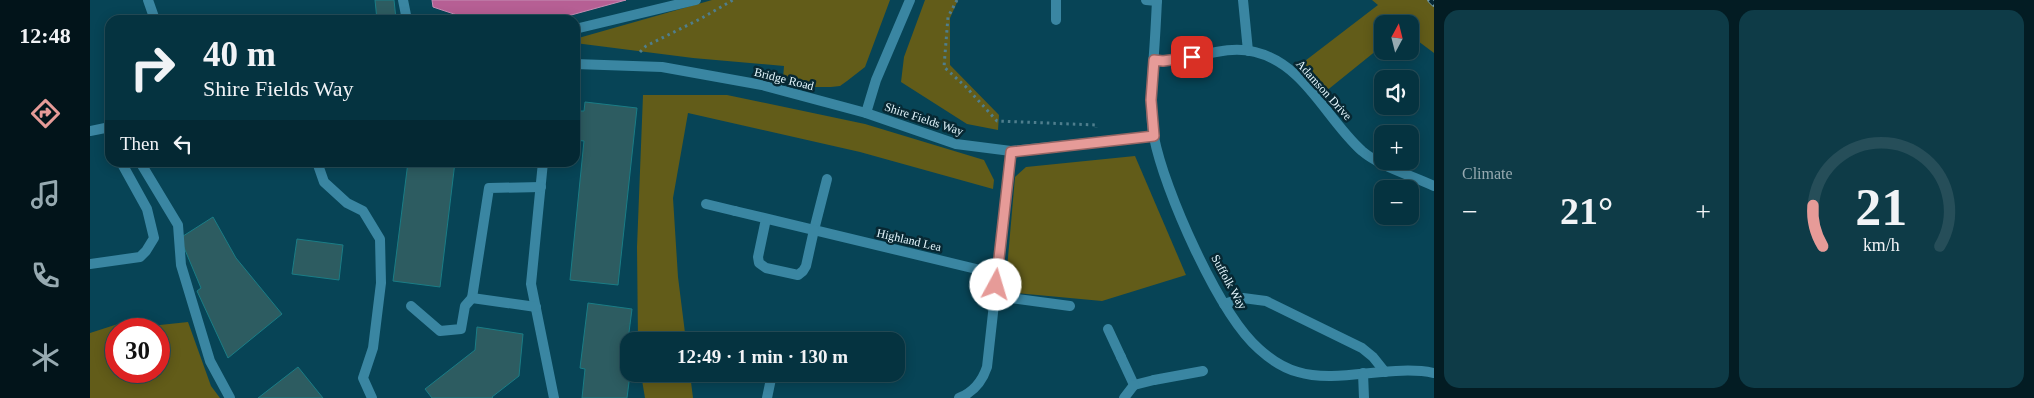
<!DOCTYPE html>
<meta charset="utf-8">
<style>
:root{--surface:#053340;--page:#0e3b47;--text:#f1f3f6;--muted:#97aab1;--line:#264e59;--accent:#e69b98}
body{margin:0;font-family:"Times New Roman",serif;background:var(--page);color:var(--text);height:100vh;display:flex;flex-direction:column;font-size:19px;white-space:nowrap}
*{box-sizing:border-box;margin:0}
p{font-size:16px;color:var(--muted)}
.icon{flex:none;width:28px;height:28px;fill:none;stroke:currentColor;stroke-width:2;stroke-linecap:round;stroke-linejoin:round}
.map{position:relative;flex:1;overflow:hidden}
.drawer{display:flex;flex-direction:column;gap:10px;padding:10px;background:#031c23;width:600px}
.drawer>*{flex:none}
.top-card{position:absolute;left:15px;top:15px;width:475px;height:152px;border-radius:15px;box-shadow:0 2px 12px #0003,0 0 0 1px var(--line);background:#053340;color:var(--text);overflow:hidden}
.needle{width:32px;rotate:7deg}
.buttons{position:absolute;left:1284px;top:15px;display:grid;gap:10px}
.buttons a{display:grid;place-items:center;width:45px;height:45px;border-radius:10px;background:var(--surface);box-shadow:0 2px 12px #0003,0 0 0 1px var(--line);font-size:25px}
.speed{position:absolute;left:15px;top:318px;display:flex;gap:10px;font-size:25px;font-weight:700;text-align:center}
.speed>*{display:grid;place-content:center;width:65px;height:65px;border-radius:50%;background:var(--surface);box-shadow:0 2px 12px #0003,0 0 0 1px var(--line);line-height:1}
.speed .limit{border:8px solid #d22;background:#fff;color:#111}
.pin{position:absolute;display:grid;place-items:center;width:42px;height:42px;color:#fff;margin:-21px;border-radius:10px;box-shadow:0 2px 8px #0006}
.me{position:absolute;width:55px;margin:-28px;rotate:6deg;stroke-linejoin:round;filter:drop-shadow(0 0 4px #0008)}
.turn{display:flex;align-items:center;gap:18px;height:105px;padding:0 15px;font-size:22px}
.turn .icon{width:65px;height:65px;stroke-width:2.5}
.turn b{display:block;font-size:35px;line-height:42px}
.then{display:flex;align-items:center;height:48px;padding:0 15px;background:#0003;gap:10px;font-size:19px}
.big{font-size:38px;font-weight:600;line-height:1.1}
.drawer .widget{flex:1;display:flex;flex-direction:column;justify-content:center;gap:8px;min-width:0;padding:0 18px;border-radius:15px;background:var(--page)}
.drawer .dial{align-items:center;gap:0}
.dial svg{height:130px;overflow:visible;fill:none;stroke:var(--line);stroke-width:7;stroke-linecap:round;text-anchor:middle}
.dial text{fill:var(--text);stroke:none}
.heat{display:flex;justify-content:space-between;align-items:center;font-size:28px;direction:ltr}
.drawer .tiles{flex:1;display:grid;gap:10px;grid-template-columns:repeat(2,1fr)}
.trip{position:absolute;left:530px;top:332px;width:285px;height:50px;border-radius:15px;background:var(--surface);box-shadow:0 2px 12px #0003,0 0 0 1px var(--line);font-weight:600;line-height:50px;text-align:center}
main{display:flex;flex:1;min-height:0}
.dock{display:flex;flex-direction:column;width:90px;justify-content:space-around;align-items:center;background:#02141a;color:var(--muted)}
.dock .icon{width:35px;height:35px}
.dock .current{color:var(--accent)}
.dock b{font-size:22px;color:var(--text)}
.map>svg:first-child{display:block}
</style>
<main>
<nav class="dock">
<b>12:48</b>
<svg class="icon current" aria-label="directions" viewBox="0 0 24 24"><path d="M12 3l9 9-9 9-9-9zM9 14v-3h6M13 9l2 2-2 2"/></svg>
<svg class="icon" aria-label="music" viewBox="0 0 24 24"><path d="M9 18V5l10-2v13"/><circle cx="6" cy="18" r="3"/><circle cx="16" cy="16" r="3"/></svg>
<svg class="icon" aria-label="phone" viewBox="0 0 24 24"><path d="M5 4h4l2 5-3 2q2 4 5 5l2-3 5 2v4C11 20 4 13 5 4z"/></svg>
<svg class="icon" aria-label="climate" viewBox="0 0 24 24"><path d="M12 3v18M4 7l16 10M4 17L20 7"/></svg>
</nav>
<div class="map">
<svg width="1344" height="398" viewBox="0 0 1344 398">
<rect width="100%" height="100%" fill="#074456"/>
<g fill="#625c19" fill-rule="evenodd">
<polygon points="622,0 800,0 775,67 757,81 750,86 741,87 725,87 693,79 694,66 603,58 485,43 485,39"/>
<polygon points="835,0 868,0 860,18 860,65 909,115 908,130 877,124 811,82 814,57"/>
<polygon points="1282,0 1344,0 1344,53 1320,35 1320,24 1292,24 1292,46 1235,92 1211,64 1288,5"/>
<polygon points="553,95 637,95 775,124 894,160 904,180 903,189 770,152 598,113 583,198 588,277 596,341 548,341 547,247"/>
<polygon points="1045,156 1096,275 1012,301 915,292 925,177 936,167"/>
<path d="M98,322L121,386L130,398H0V333L31,323L70,325ZM26,329H69V371H26Z"/>
<polygon points="551,374 600,374 603,398 555,398"/>
</g>
<polygon fill="#b65f94" stroke="#c48db4" points="342,0 536,0 463,20 382,20 343,7"/>
<g fill="#2d5c61" stroke="#1a7d86">
<polygon points="285,0 304,0 306,19 287,20"/>
<polygon points="495,102 547,108 528,285 480,280 494,141 485,140 485,111 494,111"/>
<polygon points="318,162 365,162 350,287 303,281"/>
<polygon points="123,217 146,258 192,314 138,358 107,291 111,288 90,238"/>
<polygon points="207,239 253,245 249,280 202,274"/>
<polygon points="498,303 542,309 534,371 540,374 537,398 492,398 495,369 490,368"/>
<polygon points="387,327 433,334 429,376 402,397 403,398 342,398 335,389 385,350"/>
<polygon points="208,367 233,398 168,398"/>
</g>
<g fill="none" stroke-linecap="round" stroke-linejoin="round">
<g stroke="#4f7e8d" stroke-width="3" stroke-dasharray="2.5 4" stroke-linecap="butt">
<polyline points="867,0 858,17 854,67 876,87 907,121 1006,125 1006,128"/>
<polyline points="550,52 556,46 612,18 643,0"/>
</g>
<g stroke="#3a86a2" stroke-width="10">
<polyline points="1153,0 1158,51"/>
<polyline points="485,29 606,0"/>
<polyline points="50,162 88,225 91,265 120,361 140,398"/>
<polyline points="227,162 234,182 257,203 273,211 290,239 291,283 283,348 273,378 282,398"/>
<polyline points="453,162 441,284 464,398"/>
<polyline points="616,204 645,211"/>
<polyline points="724,230 737,179"/>
<polyline points="0,264 50,257 56,251 64,238 57,209 31,162"/>
<polyline points="905,296 980,306"/>
<polyline points="1134,304 1153,298 1176,301 1272,348 1283,357 1295,372"/>
<polyline points="321,306 350,331 371,329 375,306 382,298"/>
<polyline points="446,307 382,298 399,188 451,187"/>
<polyline points="1018,329 1031,357"/>
<polyline points="1064,380 1113,371"/>
<polyline points="677,398 682,374"/>
</g>
<g stroke="#3a86a2" stroke-width="10">
<polyline points="58,0 65,20"/>
<polyline points="313,0 317,20"/>
<polyline points="1056,0 1067,1"/>
<path d="M1067,0C1066,21 1065,43 1063,65C1062,88 1059,113 1064,137C1074,190 1129,314 1169,349C1180,359 1193,368 1208,372C1247,384 1302,364 1344,373"/>
<polyline points="966,20 966,0"/>
<path d="M1064,60C1098,65 1130,43 1165,52C1215,64 1236,119 1272,151C1291,167 1321,175 1344,186"/>
<polyline points="485,64 572,67 672,85 776,113 866,144 921,151 1064,136"/>
<polyline points="776,113 786,80 820,0"/>
<polyline points="0,131 20,127"/>
<polyline points="645,211 907,274"/>
<polyline points="676,219 668,257 669,263 676,268 708,275 713,271 716,266 724,230"/>
<polyline points="1031,357 1044,385 1064,380"/>
<polyline points="1273,373 1274,398"/>
<path d="M869,398C884,392 892,382 897,367L921,151"/>
<polyline points="1034,398 1044,385"/>
</g>
<defs>
<polyline id="rail" points="1340,0 1344,4"/>
</defs>
<use href="#rail" stroke="#729ba7" stroke-width="5.5"/>
<use href="#rail" stroke="#072833" stroke-width="4" stroke-dasharray="11" stroke-linecap="butt"/>
</g>
<g fill="none" stroke-linecap="round" stroke-linejoin="round">
<defs>
<polyline id="route" points="906,285 921,152 1064,136 1061,100 1064,60 1073,61 1102,57"/>
</defs>
<use href="#route" stroke="#966563" stroke-width="12"/>
<use href="#route" stroke="#e69b98" stroke-width="9"/>
</g>
<g text-anchor="middle" stroke-width="5" stroke-linejoin="round" paint-order="stroke">
<g font-size="12" fill="#e5f7fe" stroke="#072833">
<text transform="translate(694 79) rotate(14)" y="4">Bridge Road</text>
<text transform="translate(1234 90) rotate(48)" y="4">Adamson Drive</text>
<text transform="translate(834 119) rotate(18)" y="4">Shire Fields Way</text>
<text transform="translate(819 240) rotate(13)" y="4">Highland Lea</text>
<text transform="translate(1139 282) rotate(61)" y="4">Suffolk Way</text>
</g>
</g>
</svg>
<div class="buttons">
<a><svg class="needle" viewBox="-14 -14 28 28"><path d="M0-13l5 13h-10z" fill="#e53935"/><path d="M0 13l5-13h-10z" fill="#97aab1"/></svg></a>
<a><svg class="icon" aria-label="sound" viewBox="0 0 24 24"><path d="M4 9h4l5-4v14l-5-4H4zM17 9q2 3 0 6"/></svg></a>
<a>+</a>
<a>−</a>
</div>
<div class="speed"><div class="limit">30</div></div>
<div class="pin" style="left:1102px;top:57px;background:#d93025"><svg class="icon" aria-label="arrive" viewBox="0 0 24 24"><path d="M6 21V4h12l-3 4 3 4H6"/></svg></div>
<svg class="me" style="left:906px;top:285px" viewBox="-20 -20 40 40"><circle r="19" fill="#fff"/><path d="M0-13L10 11 0 6-10 11z" fill="#e69b98"/></svg>
<div class="trip">12:49 · 1 min · 130 m</div>
<div class="top-card">
<div class="turn"><svg class="icon" aria-label="right" viewBox="0 0 24 24"><path d="M7 20v-9h11M14 6l5 5-5 5"/></svg><div><b>40 m</b>Shire Fields Way</div></div>
<div class="then">Then<svg class="icon" aria-label="left" viewBox="0 0 24 24"><path d="M17 20v-9H6M10 6l-5 5 5 5"/></svg></div>
</div>
</div>
<section class="drawer">
<div class="tiles">
<div class="widget"><p>Climate</p>
<div class="heat"><a>−</a><b class="big">21°</b><a>+</a></div>
</div>
<div class="widget dial"><svg viewBox="0 0 100 80">
<path d="M14 69A42 42 0 1 1 86 69"/>
<path d="M14 69A42 42 0 0 1 8 44" stroke="#e69b98"/>
<text x="50" y="56" font-size="32" font-weight="700">21</text>
<text x="50" y="72" font-size="11">km/h</text>
</svg></div>
</div>
</section>
</main>
